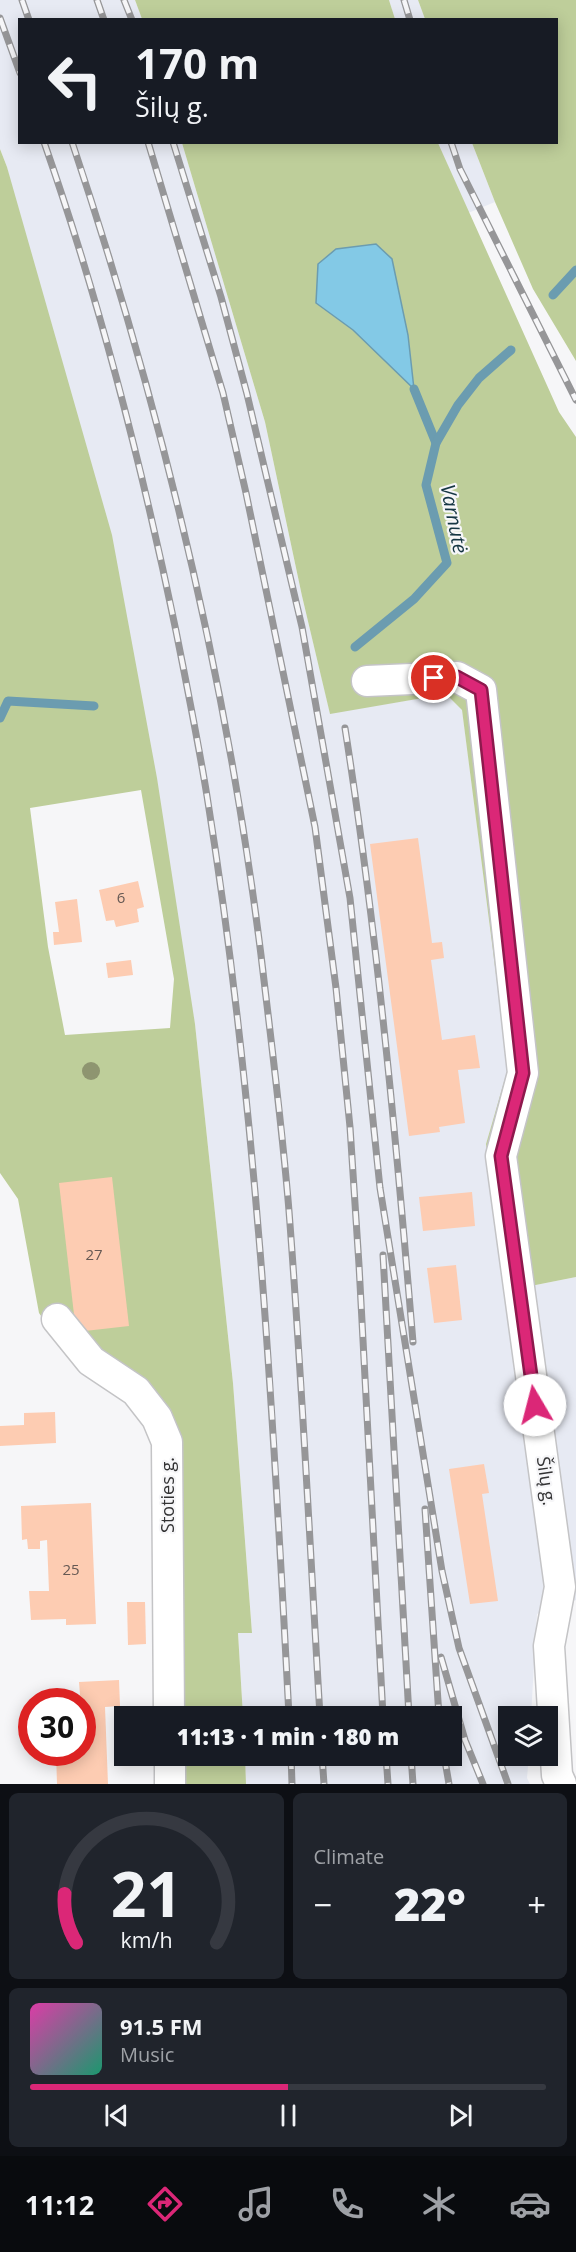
<!DOCTYPE html>
<meta charset="utf-8">
<style>
:root{--surface:#171b24;--page:#20242c;--text:#f1f3f6;--muted:#9ea1a6;--line:#363941;--accent:#db2777}
body{margin:0;font-family:"Open Sans",sans-serif;background:var(--page);color:var(--text);height:100vh;display:flex;flex-direction:column;font-size:22px;white-space:nowrap}
*{box-sizing:border-box;margin:0}
p{font-size:20px;color:var(--muted)}
.icon{flex:none;width:33px;height:33px;fill:none;stroke:currentColor;stroke-width:2;stroke-linecap:round;stroke-linejoin:round}
.map{position:relative;height:1784px;overflow:hidden}
.sheet{display:flex;flex-direction:column;gap:9px;padding:9px;background:#0d0f14;flex:1}
.sheet>*{flex:none}
.hud{position:absolute;left:18px;top:18px;width:540px;height:126px;border-radius:0px;box-shadow:0 3px 15px #0003;background:#171b24;color:var(--text);overflow:hidden}
.fabs{position:absolute;left:498px;top:1706px;display:grid;gap:12px}
.fabs a{display:grid;place-items:center;width:60px;height:60px;border-radius:0px;background:var(--surface);box-shadow:0 3px 15px #0003;font-size:30px}
.speed{position:absolute;left:18px;top:1688px;display:flex;gap:12px;font-size:30px;font-weight:700;text-align:center}
.speed>*{display:grid;place-content:center;width:78px;height:78px;border-radius:50%;background:var(--surface);box-shadow:0 3px 15px #0003;line-height:1}
.speed .limit{border:9px solid #d22;background:#fff;color:#111}
.pin{position:absolute;display:grid;place-items:center;width:51px;height:51px;color:#fff;margin:-26px;border:3px solid #fff;border-radius:50%;box-shadow:0 2px 6px #0007}
.me{position:absolute;width:66px;margin:-33px;rotate:352deg;stroke-linejoin:round;filter:drop-shadow(0 0 4px #0008)}
.turn{display:flex;align-items:center;gap:21px;height:126px;padding:0 18px;font-size:27px}
.turn .icon{width:78px;height:78px;stroke-width:2.5}
.turn b{display:block;font-size:42px;line-height:51px}
.big{font-size:45px;font-weight:800;line-height:1.1}
.sheet .widget{flex:1;display:flex;flex-direction:column;justify-content:center;gap:9px;min-width:0;padding:0 21px;border-radius:9px;background:var(--page)}
.sheet .dial{align-items:center;gap:0}
.dial svg{height:156px;overflow:visible;fill:none;stroke:var(--line);stroke-width:7;stroke-linecap:round;text-anchor:middle}
.dial text{fill:var(--text);stroke:none}
.song{display:flex;align-items:center;gap:18px}
.cover{width:72px;height:72px;border-radius:9px;background:linear-gradient(135deg,hsl(320 70% 55%),hsl(160 70% 35%))}
.played{height:6px;border-radius:3px;background:linear-gradient(90deg,var(--accent) 50%,var(--line) 50%)}
.keys{display:flex;justify-content:space-around;direction:ltr}
.heat{display:flex;justify-content:space-between;align-items:center;font-size:33px;direction:ltr}
.sheet .tiles{flex:1;display:grid;gap:9px;grid-template-columns:1fr 1fr}
.widget:last-child{grid-column:span 2}
.trip{position:absolute;left:114px;top:1706px;width:348px;height:60px;border-radius:0px;background:var(--surface);box-shadow:0 3px 15px #0003;font-weight:800;line-height:60px;text-align:center}
.menu{display:flex;height:96px;justify-content:space-around;align-items:center;background:#090b0e;color:var(--muted)}
.menu .icon{width:42px;height:42px}
.menu .on{color:var(--accent)}
.menu b{font-size:27px;color:var(--text)}
.map>svg:first-child{display:block}
</style>
<div class="map">
<svg width="576" height="1784" viewBox="0 0 576 1784">
<rect width="100%" height="100%" fill="#f6f6f8"/>
<g fill="#e7eaf3">
<polygon points="0,0 135,0 142,19 20,20 20,142 182,143 265,422 302,596 330,713 446,694 462,709 508,1068 486,1144 506,1291 576,1277 576,1600 537,1614 531,1716 508,1716 508,1755 529,1755 527,1778 530,1784 246,1784 245,1755 452,1755 452,1716 243,1716 238,1633 252,1632 233,1383 195,1024 7,167 0,149"/>
<polygon points="389,0 418,0 425,19 395,19"/>
<polygon points="438,143 472,143 495,202 468,213"/>
</g>
<g fill="#bece9a" fill-rule="evenodd">
<polygon points="135,0 389,0 395,19 142,19"/>
<polygon points="418,0 576,0 576,361 533,289 495,202 472,143 556,142 556,20 425,19"/>
<path d="M182,143H438L559,412L576,437V1277L506,1291L486,1144L508,1068L462,710L446,694L330,714L302,596L265,422ZM353,330L408,335L414,388H413Z"/>
<path d="M0,149L7,167L112,535L157,778L195,1024L233,1383L252,1633H238L243,1716H163L158,1456L135,1399L69,1356L39,1313L18,1199L0,1173ZM141,790L174,979L170,1028L65,1035L48,947L30,808Z"/>
<polygon points="163,1755 245,1755 246,1784 164,1784"/>
</g>
<polygon fill="#83c9e6" stroke="#6b9cb0" stroke-width="1.5" points="376,244 392,259 408,335 414,389 353,330 316,303 318,264 336,249"/>
<g fill="none" stroke-linecap="round" stroke-linejoin="round">
<g stroke="#6b9cb0" stroke-width="9">
<polyline points="553,295 576,270"/>
<polyline points="414,389 436,443"/>
<polyline points="355,647 414,599 447,563 426,485 436,443 458,405 479,378 511,350"/>
<polyline points="0,718 8,701 94,706"/>
</g>
</g>
<g fill="#fdccb2">
<polygon points="418,838 432,943 442,942 444,958 431,960 442,1040 475,1035 480,1068 458,1070 465,1123 439,1127 440,1132 409,1136 370,844"/>
<polygon points="138,881 144,907 137,909 139,922 116,927 114,920 106,921 99,890"/>
<polygon points="77,899 82,942 54,945 53,932 59,932 55,902"/>
<polygon points="131,960 133,975 108,978 106,963"/>
<polygon points="112,1177 129,1326 76,1332 59,1183"/>
<polygon points="472,1192 475,1226 423,1231 419,1197"/>
<polygon points="456,1265 462,1320 434,1323 427,1268"/>
<polygon points="55,1412 56,1443 0,1446 0,1426 24,1425 24,1413"/>
<polygon points="484,1464 489,1493 482,1494 498,1601 470,1604 449,1469"/>
<polygon points="91,1503 96,1624 66,1625 66,1619 31,1620 29,1591 49,1591 47,1540 40,1541 40,1549 28,1549 27,1539 22,1540 21,1506"/>
<polygon points="127,1602 145,1602 146,1644 128,1645"/>
<polygon points="119,1680 120,1706 105,1707 108,1784 57,1784 56,1752 82,1752 82,1701 54,1701 54,1696 80,1695 79,1682"/>
</g>
<g fill="none" stroke-linecap="round" stroke-linejoin="round">
<defs>
<g id="minor">
<polyline points="367,681 457,677 481,690 523,1073 501,1156 560,1587 549,1646 557,1775 561,1784"/>
<polyline points="57,1319 91,1361 136,1391 157,1418 167,1442 169,1716"/>
<polyline points="170,1755 170,1784"/>
</g>
</defs>
<use href="#minor" stroke="#c4c4c6" stroke-width="33"/>
<use href="#minor" stroke="#fff" stroke-width="30"/>
<defs>
<g id="rail">
<polyline points="22,0 29,20"/>
<polyline points="97,0 104,20"/>
<polyline points="124,0 132,20"/>
<polyline points="404,0 410,20"/>
<polyline points="0,18 20,73"/>
<path d="M44,142C100,302 142,466 176,631C187,686 198,741 207,796C256,1100 273,1409 289,1716"/>
<path d="M72,142C160,405 227,680 261,955C271,1040 282,1125 289,1211C302,1379 310,1548 320,1716"/>
<polyline points="148,142 223,393 246,493 315,827 336,988 350,1127 359,1265 383,1716"/>
<polyline points="173,142 221,297 247,394 302,627 350,898 380,1188 442,1571 459,1648 508,1784"/>
<polyline points="451,142 460,169 576,400"/>
<path d="M345,728C377,932 396,1137 413,1342"/>
<polyline points="383,1255 409,1716"/>
<polyline points="425,1509 439,1716"/>
<polyline points="441,1657 465,1740 483,1784"/>
<polyline points="291,1755 292,1784"/>
<polyline points="322,1755 324,1784"/>
<polyline points="386,1755 388,1784"/>
<polyline points="411,1755 413,1784"/>
<polyline points="444,1755 449,1784"/>
</g>
</defs>
<use href="#rail" stroke="#969698" stroke-width="7"/>
<use href="#rail" stroke="#f6f6f8" stroke-width="4.5" stroke-dasharray="14" stroke-linecap="butt"/>
</g>
<circle fill="#8e9570" cx="91" cy="1071" r="9"/>
<g fill="none" stroke-linecap="round" stroke-linejoin="round">
<defs>
<polyline id="route" points="434,678 457,677 481,690 523,1073 501,1156 535,1405"/>
</defs>
<use href="#route" stroke="#8e194d" stroke-width="15"/>
<use href="#route" stroke="#db2777" stroke-width="10"/>
</g>
<g text-anchor="middle" stroke-width="4.5" stroke-linejoin="round" paint-order="stroke">
<g font-size="15" fill="#655853">
<text x="121" y="903">6</text>
<text x="94" y="1260">27</text>
<text x="71" y="1575">25</text>
</g>
<g font-size="18" fill="#323233" stroke="#f6f6f8">
<text transform="translate(546 1481) rotate(82)" y="6">Šilų g.</text>
<text transform="translate(168 1495) rotate(-90)" y="6">Stoties g.</text>
</g>
<g font-size="20" font-style="italic" fill="#153643" stroke="#f6f6f8">
<text transform="translate(454 519) rotate(79)" y="7">Varnutė</text>
</g>
</g>
</svg>
<div class="fabs">
<a><svg class="icon" aria-label="layers" viewBox="0 0 24 24"><path d="M12 4l9 5-9 5-9-5zM3 14l9 5 9-5"/></svg></a>
</div>
<div class="speed"><div class="limit">30</div></div>
<div class="pin" style="left:434px;top:678px;background:#d93025"><svg class="icon" aria-label="arrive" viewBox="0 0 24 24"><path d="M6 21V4h12l-3 4 3 4H6"/></svg></div>
<svg class="me" style="left:535px;top:1405px" viewBox="-20 -20 40 40"><circle r="19" fill="#fff"/><path d="M0-13L10 11 0 6-10 11z" fill="#db2777"/></svg>
<div class="trip">11:13 · 1 min · 180 m</div>
<div class="hud">
<div class="turn"><svg class="icon" aria-label="left" viewBox="0 0 24 24"><path d="M17 20v-9H6M10 6l-5 5 5 5"/></svg><div><b>170 m</b>Šilų g.</div></div>
</div>
</div>
<section class="sheet">
<div class="tiles">
<div class="widget dial"><svg viewBox="0 0 100 80">
<path d="M14 69A42 42 0 1 1 86 69"/>
<path d="M14 69A42 42 0 0 1 8 44" stroke="#db2777"/>
<text x="50" y="56" font-size="32" font-weight="700">21</text>
<text x="50" y="72" font-size="11">km/h</text>
</svg></div>
<div class="widget"><p>Climate</p>
<div class="heat"><a>−</a><b class="big">22°</b><a>+</a></div>
</div>
<div class="widget">
<div class="song"><i class="cover"></i><div><b>91.5 FM</b><p>Music</p></div></div>
<div class="played"></div>
<div class="keys"><svg class="icon" aria-label="previous" viewBox="0 0 24 24"><path d="M18 5L8 12l10 7zM5 5v14"/></svg><svg class="icon" aria-label="pause" viewBox="0 0 24 24"><path d="M8 5v14M16 5v14"/></svg><svg class="icon" aria-label="next" viewBox="0 0 24 24"><path d="M6 5l10 7-10 7zM19 5v14"/></svg></div>
</div>
</div>
</section>
<nav class="menu">
<b>11:12</b>
<svg class="icon on" aria-label="directions" viewBox="0 0 24 24"><path d="M12 3l9 9-9 9-9-9zM9 14v-3h6M13 9l2 2-2 2"/></svg>
<svg class="icon" aria-label="music" viewBox="0 0 24 24"><path d="M9 18V5l10-2v13"/><circle cx="6" cy="18" r="3"/><circle cx="16" cy="16" r="3"/></svg>
<svg class="icon" aria-label="phone" viewBox="0 0 24 24"><path d="M5 4h4l2 5-3 2q2 4 5 5l2-3 5 2v4C11 20 4 13 5 4z"/></svg>
<svg class="icon" aria-label="climate" viewBox="0 0 24 24"><path d="M12 3v18M4 7l16 10M4 17L20 7"/></svg>
<svg class="icon" aria-label="car" viewBox="0 0 24 24"><path d="M5 17H2v-5l4-1 3-4h7l3 4 3 1v5h-3M9 17h6M6 11h13"/><circle cx="7" cy="17" r="2"/><circle cx="17" cy="17" r="2"/></svg>
</nav>
